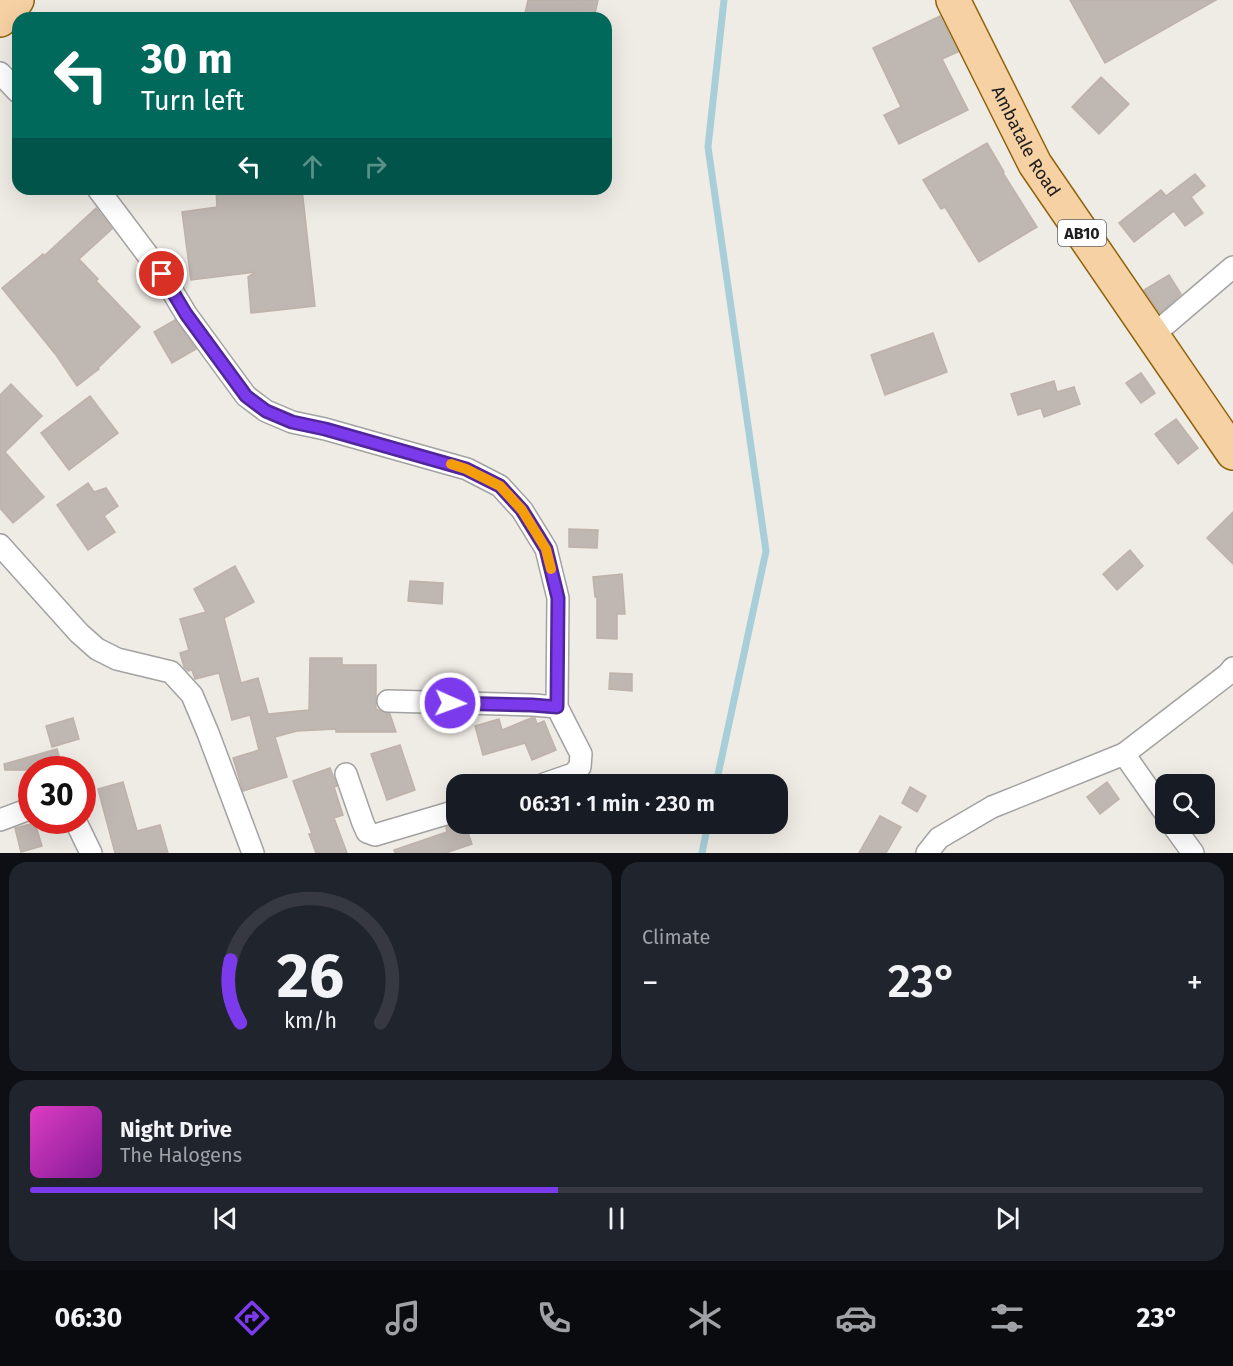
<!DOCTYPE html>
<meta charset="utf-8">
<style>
:root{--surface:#171b24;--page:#20242c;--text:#f1f3f6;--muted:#9ea1a6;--line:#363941;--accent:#7c3aed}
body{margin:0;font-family:"Fira Sans",sans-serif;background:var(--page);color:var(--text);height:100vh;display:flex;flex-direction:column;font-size:22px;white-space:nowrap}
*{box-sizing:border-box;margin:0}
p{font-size:20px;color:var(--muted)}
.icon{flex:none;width:33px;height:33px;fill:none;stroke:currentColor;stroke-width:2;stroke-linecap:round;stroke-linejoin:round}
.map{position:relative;height:853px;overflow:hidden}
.sheet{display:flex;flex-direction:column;gap:9px;padding:9px;background:#0d0f14;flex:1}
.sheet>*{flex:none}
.banner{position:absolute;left:12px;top:12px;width:600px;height:183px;border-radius:18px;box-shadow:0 6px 24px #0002;background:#00695c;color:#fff;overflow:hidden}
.tools{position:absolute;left:1155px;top:774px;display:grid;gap:12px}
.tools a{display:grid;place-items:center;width:60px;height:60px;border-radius:12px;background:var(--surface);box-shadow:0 6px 24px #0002;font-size:30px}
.speed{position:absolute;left:18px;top:756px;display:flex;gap:12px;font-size:30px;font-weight:700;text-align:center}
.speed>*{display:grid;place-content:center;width:78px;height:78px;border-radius:50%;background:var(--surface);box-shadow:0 6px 24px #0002;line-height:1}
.speed .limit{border:9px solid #d22;background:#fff;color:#111}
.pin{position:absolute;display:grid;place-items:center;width:51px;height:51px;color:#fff;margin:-26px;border:3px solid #fff;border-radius:50%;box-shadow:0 2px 6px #0007}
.me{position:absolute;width:66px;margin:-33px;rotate:92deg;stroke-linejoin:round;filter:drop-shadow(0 0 4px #0008)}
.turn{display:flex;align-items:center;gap:21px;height:126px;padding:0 30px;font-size:27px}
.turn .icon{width:78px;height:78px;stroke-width:2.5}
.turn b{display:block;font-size:42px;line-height:51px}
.lanes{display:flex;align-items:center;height:57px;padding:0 30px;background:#0003;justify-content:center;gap:30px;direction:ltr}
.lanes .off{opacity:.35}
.big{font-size:45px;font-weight:600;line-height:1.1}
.sheet .card{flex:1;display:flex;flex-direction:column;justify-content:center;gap:9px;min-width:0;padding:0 21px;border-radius:18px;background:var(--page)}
.sheet .dial{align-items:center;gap:0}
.dial svg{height:156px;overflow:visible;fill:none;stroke:var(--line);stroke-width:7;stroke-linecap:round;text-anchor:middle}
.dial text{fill:var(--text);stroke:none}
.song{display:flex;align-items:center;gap:18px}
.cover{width:72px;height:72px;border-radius:9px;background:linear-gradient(135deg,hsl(310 70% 55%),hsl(290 70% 35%))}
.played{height:6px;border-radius:3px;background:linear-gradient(90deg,var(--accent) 45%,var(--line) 45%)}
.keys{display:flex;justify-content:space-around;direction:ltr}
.heat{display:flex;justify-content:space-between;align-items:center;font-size:33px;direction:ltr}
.sheet .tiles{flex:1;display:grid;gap:9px;grid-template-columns:1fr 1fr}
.card:last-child{grid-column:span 2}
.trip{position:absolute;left:446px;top:774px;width:342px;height:60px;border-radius:18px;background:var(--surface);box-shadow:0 6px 24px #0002;font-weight:600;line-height:60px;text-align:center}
.tabs{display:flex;height:96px;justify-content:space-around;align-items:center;background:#090b0e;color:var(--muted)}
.tabs .icon{width:42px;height:42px}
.tabs .active{color:var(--accent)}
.tabs b{font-size:27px;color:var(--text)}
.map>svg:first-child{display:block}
</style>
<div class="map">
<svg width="1233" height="853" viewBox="0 0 1233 853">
<rect width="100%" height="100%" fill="#efebe5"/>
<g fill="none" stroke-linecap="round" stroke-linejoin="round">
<g stroke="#a8cfd9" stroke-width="7">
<polyline points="716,784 766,551 708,147 724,0"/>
<polyline points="702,853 708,824"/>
</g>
</g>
<g fill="#bfb7b2" stroke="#bfb2a8" stroke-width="1.5">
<polygon points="528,0 598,0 594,18 524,18"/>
<polygon points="1070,0 1216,0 1105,63"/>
<polygon points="940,16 958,52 942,59 968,110 899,144 884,115 901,107 873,48"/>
<polygon points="1101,77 1129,104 1099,134 1072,107"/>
<polygon points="987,143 1004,172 1003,173 1037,227 979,262 945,207 941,209 923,180"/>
<polygon points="1195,174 1205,186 1191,197 1203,213 1185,226 1174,211 1134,242 1119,223 1161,190 1166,196"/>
<polygon points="216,189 302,189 315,306 251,313 248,277 256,272 191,280 182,212 217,207"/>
<polygon points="96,208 112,229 79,259 98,279 96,281 140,327 98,368 99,369 77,386 56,355 2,288 43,254 44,256"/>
<polygon points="1169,275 1181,294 1160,313 1144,290"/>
<polygon points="175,320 196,349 172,363 154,332"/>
<polygon points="933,333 947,372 885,395 871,355"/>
<polygon points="1141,373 1155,393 1141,403 1126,383"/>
<polygon points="1054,381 1057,392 1074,387 1080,404 1044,417 1041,408 1018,415 1011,394"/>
<polygon points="11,384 42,416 5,452 44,497 13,523 0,508 0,395"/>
<polygon points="90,396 118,433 69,470 41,433"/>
<polygon points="1176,419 1198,448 1178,464 1155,434"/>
<polygon points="88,483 94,492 106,488 118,506 104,516 115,532 88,550 57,505"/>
<polygon points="1233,512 1233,564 1207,538"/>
<polygon points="569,529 598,530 597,548 569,547"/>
<polygon points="1130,550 1143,566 1117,590 1103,574"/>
<polygon points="235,566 254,602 224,618 241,683 258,678 268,714 309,710 310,658 342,658 342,665 376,665 376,709 390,714 396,732 336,732 336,729 297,731 275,737 287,777 243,791 233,758 259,750 250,715 232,720 219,673 195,679 192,670 188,671 184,667 180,653 189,650 180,619 206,612 194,589"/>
<polygon points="622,574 625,614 617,614 617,639 597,638 597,597 595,597 593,577"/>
<polygon points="410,581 443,583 442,604 408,601"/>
<polygon points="610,673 632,674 632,691 609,689"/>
<polygon points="73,718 79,739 52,747 46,726"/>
<polygon points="531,718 535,718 537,724 544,721 556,750 532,760 525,743 483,755 475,726 499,719 502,730"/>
<polygon points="400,745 415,790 387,800 371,754"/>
<polygon points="57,749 63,770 5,770 4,764"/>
<polygon points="330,768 337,786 334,787 343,815 334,818 347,853 316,853 309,834 312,834 293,781"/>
<polygon points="123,782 137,831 160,825 168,853 115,853 98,789"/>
<polygon points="1107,782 1119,799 1100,814 1087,797"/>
<polygon points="910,787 926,796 917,812 902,803"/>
<polygon points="880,816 901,827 886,853 859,853"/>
<polygon points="35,823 42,846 21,852 15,828"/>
<polygon points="459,824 465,824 472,844 446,853 395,853 394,850 447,832 446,827"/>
</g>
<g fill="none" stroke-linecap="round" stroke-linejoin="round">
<defs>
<g id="minor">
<polyline points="0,73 18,92"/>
<polyline points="98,189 162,274 186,314 246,396 266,411 292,422 325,429 467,469 500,486 522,510 546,549 558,598 557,707 581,754 580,767 573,774 544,784"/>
<polyline points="1152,336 1233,267"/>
<polyline points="0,545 79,633 97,649 117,659 171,672 192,695 208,733 253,853"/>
<polyline points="388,701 533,705 557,707"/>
<polyline points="346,774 363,823 367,832 375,835 456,811"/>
<polyline points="1166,814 1124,754 1228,674 1233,668"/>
<polyline points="0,820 32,808"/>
<polyline points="75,820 91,853"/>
<polyline points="1172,824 1193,853"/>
<polyline points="927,853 939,838 992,807 1124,754"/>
</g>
<g id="primary">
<path id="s1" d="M953,0L1035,164L1233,453"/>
<polyline points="0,20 17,0"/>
</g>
</defs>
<use href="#minor" stroke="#a2a2a2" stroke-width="24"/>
<use href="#primary" stroke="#8f620a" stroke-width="36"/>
<use href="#minor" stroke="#fff" stroke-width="21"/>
<use href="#primary" stroke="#f6d1a3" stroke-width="33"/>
</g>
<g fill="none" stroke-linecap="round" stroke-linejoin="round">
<defs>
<polyline id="route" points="162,274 186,314 246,396 266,411 292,422 325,429 466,469 500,486 522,510 546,549 558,598 557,707 532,705 450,703"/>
</defs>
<use href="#route" stroke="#51269a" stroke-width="15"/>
<use href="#route" stroke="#7c3aed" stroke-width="10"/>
<polyline stroke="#f59e0b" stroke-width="10" points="451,464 466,469 500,486 522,510 546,549 551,569"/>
</g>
<g text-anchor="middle" stroke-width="6" stroke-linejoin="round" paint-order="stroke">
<rect fill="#fff" stroke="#626262" stroke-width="1.5" x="1058" y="220" width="48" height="26" rx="4.5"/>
<g font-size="16" font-weight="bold" fill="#1e1e1e">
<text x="1082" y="239">AB10</text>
</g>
<g font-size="18" fill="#1e1e1e" stroke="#fff">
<text dy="6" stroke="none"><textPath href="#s1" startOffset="159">Ambatale Road</textPath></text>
</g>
</g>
</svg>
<div class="tools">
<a><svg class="icon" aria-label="search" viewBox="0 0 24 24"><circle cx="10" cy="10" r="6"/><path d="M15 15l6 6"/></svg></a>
</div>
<div class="speed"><div class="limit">30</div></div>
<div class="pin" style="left:162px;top:274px;background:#d93025"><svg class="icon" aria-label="arrive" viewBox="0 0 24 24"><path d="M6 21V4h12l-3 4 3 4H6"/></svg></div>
<svg class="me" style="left:450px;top:703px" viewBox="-20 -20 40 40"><circle r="17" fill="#7c3aed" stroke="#fff" stroke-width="3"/><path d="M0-11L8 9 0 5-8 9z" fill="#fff"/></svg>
<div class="trip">06:31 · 1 min · 230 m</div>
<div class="banner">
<div class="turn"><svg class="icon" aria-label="left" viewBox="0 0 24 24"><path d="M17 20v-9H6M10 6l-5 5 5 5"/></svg><div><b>30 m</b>Turn left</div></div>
<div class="lanes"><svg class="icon" aria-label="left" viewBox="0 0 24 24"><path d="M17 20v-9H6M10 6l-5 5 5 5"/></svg><svg class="icon off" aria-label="ahead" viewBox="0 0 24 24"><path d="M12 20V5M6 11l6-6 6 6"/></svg><svg class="icon off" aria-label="right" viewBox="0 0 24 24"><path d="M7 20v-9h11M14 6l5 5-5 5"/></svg></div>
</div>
</div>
<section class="sheet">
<div class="tiles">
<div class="card dial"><svg viewBox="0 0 100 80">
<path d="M14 69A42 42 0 1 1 86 69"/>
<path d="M14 69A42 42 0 0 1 9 37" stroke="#7c3aed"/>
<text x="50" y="56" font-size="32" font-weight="700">26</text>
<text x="50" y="72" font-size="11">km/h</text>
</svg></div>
<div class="card"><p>Climate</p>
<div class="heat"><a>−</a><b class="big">23°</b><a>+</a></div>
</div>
<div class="card">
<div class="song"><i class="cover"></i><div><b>Night Drive</b><p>The Halogens</p></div></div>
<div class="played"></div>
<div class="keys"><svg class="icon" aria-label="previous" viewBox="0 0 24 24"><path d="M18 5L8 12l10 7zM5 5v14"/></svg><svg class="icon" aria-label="pause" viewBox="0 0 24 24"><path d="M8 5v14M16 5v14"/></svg><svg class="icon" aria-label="next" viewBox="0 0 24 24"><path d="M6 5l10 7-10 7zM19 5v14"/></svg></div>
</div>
</div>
</section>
<nav class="tabs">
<b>06:30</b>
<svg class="icon active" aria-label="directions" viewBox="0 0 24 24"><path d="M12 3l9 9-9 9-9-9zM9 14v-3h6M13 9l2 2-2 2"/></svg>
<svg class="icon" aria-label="music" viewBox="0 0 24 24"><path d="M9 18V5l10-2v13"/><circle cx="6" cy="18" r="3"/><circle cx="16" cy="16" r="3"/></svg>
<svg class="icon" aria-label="phone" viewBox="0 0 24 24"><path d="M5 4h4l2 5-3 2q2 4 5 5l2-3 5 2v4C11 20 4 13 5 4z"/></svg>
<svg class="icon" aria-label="climate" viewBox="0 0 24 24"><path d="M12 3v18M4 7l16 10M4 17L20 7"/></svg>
<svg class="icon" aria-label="car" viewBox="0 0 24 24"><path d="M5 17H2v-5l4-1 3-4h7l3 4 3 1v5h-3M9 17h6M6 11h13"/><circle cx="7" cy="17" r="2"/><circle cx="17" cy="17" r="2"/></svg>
<svg class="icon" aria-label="filters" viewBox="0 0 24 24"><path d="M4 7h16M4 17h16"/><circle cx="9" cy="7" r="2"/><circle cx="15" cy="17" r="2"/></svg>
<b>23°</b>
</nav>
